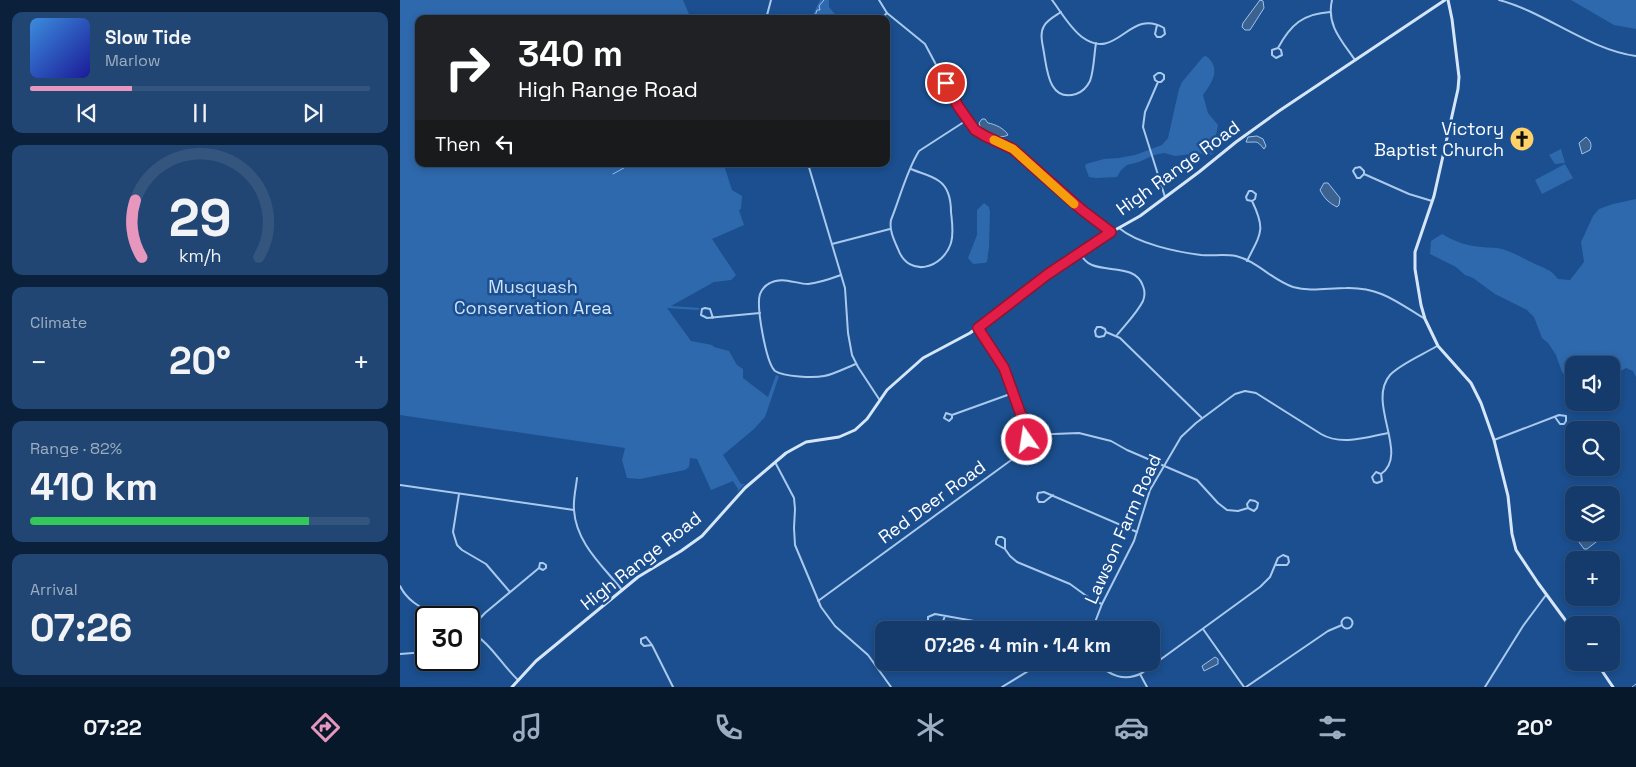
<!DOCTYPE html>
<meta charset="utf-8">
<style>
:root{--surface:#143b6b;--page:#214673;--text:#f1f3f6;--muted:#9dadc1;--line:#33557e;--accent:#e797bd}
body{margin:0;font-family:"Space Grotesk",sans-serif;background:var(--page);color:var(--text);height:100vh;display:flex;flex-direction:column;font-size:19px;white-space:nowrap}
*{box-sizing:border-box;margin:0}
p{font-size:16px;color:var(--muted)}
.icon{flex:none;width:28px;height:28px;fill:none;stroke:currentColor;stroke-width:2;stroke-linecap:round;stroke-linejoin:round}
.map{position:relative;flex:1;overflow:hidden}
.drawer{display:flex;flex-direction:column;gap:12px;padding:12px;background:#0b203b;width:400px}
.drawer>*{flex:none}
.banner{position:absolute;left:15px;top:15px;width:475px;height:152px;border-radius:10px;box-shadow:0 2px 8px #0003,0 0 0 1px var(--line);background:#202124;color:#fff;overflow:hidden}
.tools{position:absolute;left:1165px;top:356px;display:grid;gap:10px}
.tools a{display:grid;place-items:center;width:55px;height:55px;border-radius:10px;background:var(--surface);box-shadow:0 2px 8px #0003,0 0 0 1px var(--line);font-size:25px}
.speed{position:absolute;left:15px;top:606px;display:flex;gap:10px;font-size:25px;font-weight:700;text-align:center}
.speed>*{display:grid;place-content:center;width:65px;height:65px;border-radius:50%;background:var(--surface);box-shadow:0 2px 8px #0003,0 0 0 1px var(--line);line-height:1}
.speed .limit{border:2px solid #111;border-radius:8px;background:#fff;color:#111}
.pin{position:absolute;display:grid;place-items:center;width:42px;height:42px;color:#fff;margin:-21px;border:2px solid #fff;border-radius:50%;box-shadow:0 1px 5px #0007}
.me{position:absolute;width:55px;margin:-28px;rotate:347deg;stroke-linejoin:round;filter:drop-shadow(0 0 4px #0008)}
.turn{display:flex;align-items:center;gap:18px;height:105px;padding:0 20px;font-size:22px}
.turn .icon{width:65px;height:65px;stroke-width:2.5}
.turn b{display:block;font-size:35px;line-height:42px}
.then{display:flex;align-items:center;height:48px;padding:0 20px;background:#0003;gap:10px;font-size:19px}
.big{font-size:38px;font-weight:800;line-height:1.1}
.drawer .card{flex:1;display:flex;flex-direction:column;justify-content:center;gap:8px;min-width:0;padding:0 18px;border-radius:10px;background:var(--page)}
.drawer .dial{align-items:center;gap:0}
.dial svg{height:130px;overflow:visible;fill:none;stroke:var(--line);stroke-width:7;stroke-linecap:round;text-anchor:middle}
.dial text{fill:var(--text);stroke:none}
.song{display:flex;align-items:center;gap:15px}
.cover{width:60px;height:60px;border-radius:8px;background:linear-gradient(135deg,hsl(210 70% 55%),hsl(240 70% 35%))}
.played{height:5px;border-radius:2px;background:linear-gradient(90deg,var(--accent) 30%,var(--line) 30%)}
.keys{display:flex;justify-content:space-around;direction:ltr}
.heat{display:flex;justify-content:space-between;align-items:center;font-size:28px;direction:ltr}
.charge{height:8px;border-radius:4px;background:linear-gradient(90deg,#34c759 82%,var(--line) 0)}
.trip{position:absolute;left:475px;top:621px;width:285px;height:50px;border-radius:10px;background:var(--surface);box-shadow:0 2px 8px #0003,0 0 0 1px var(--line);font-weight:800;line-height:50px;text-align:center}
.menu{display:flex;height:80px;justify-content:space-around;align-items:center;background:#08182b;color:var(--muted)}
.menu .icon{width:35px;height:35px}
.menu .current{color:var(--accent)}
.menu b{font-size:22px;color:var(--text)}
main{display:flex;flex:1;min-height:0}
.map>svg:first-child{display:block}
</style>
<main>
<section class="drawer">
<div class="card">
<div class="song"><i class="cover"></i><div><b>Slow Tide</b><p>Marlow</p></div></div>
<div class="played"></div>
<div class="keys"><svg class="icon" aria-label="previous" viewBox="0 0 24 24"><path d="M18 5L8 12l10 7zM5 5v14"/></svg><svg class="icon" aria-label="pause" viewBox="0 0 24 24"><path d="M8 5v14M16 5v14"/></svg><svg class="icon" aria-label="next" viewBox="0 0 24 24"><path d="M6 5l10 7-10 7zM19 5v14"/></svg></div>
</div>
<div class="card dial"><svg viewBox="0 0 100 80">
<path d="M14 69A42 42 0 1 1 86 69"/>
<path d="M14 69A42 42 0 0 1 10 34" stroke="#e797bd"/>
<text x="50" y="56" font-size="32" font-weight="700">29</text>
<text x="50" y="72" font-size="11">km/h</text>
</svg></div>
<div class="card"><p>Climate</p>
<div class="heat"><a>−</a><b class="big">20°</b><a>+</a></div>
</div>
<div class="card"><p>Range · 82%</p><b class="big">410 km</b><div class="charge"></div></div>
<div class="card"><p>Arrival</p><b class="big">07:26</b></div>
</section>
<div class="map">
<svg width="1236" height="687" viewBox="0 0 1236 687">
<rect width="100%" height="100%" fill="#1b4f8f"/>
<g fill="#2e69ad">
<polygon points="0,0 283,0 291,19 19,19 19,164 325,164 324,165 332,190 342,196 341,209 339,210 344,225 312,239 336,275 331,280 314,282 271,306 300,308 298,310 267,308 291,341 312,345 314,347 329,351 337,365 343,369 343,378 368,397 376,375 379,376 365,417 354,429 323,455 341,484 345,484 337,492 338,489 333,481 311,490 297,459 290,458 289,467 285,470 240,479 227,478 222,460 225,448 0,415"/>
<polygon points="420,0 429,0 429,7 439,19 411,19"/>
<polygon points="1171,0 1236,0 1236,29 1214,25"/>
<path d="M806,56C822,68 812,83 803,95L808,113L818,125L814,145V153L808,156L799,153L775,156L764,153L754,155L739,162L727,165L721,170L717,177C707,177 698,179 689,177L685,166L686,164L704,159L719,158L735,155L762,145L768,138L779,89L782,82L803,57Z"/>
<polygon points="1161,149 1165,163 1155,164 1149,155"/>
<polygon points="1165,164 1173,178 1142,194 1135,180"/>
<path d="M1236,199V377L1233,371L1226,368L1217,373L1211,379V365H1174V386L1162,372L1156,355L1148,343L1142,338L1134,317L1127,310L1095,294L1073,278L1065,275L1056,267L1030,254L1031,241L1042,234C1055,242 1068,246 1082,247C1088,248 1096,247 1102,249C1113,252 1122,258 1133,263C1143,268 1151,269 1158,279L1170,280L1184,262L1181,242L1193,216L1199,209L1213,204Z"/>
<polygon points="584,203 589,207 590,212 589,247 587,262 584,263 573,264 568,258 577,235 577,210"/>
</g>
<g fill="#3c6290" stroke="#9cc4f0">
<polygon points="860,0 863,1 864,8 850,30 845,30 842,27 843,23"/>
<path d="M582,119H585L588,123C595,124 605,129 608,135C598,140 587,133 580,126L579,123Z"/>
<path d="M857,136L863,139L866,146L864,149C856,139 857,143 846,142L848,137Z"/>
<path d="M1186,137C1191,141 1192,145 1190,150L1182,154L1179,143Z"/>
<path d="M924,183H928L940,198L939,205L937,207C929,203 924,198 920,190Z"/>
<polygon points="1200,532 1200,539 1187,549 1184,549 1176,538 1175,534 1178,533"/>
<polygon points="815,657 818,659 818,664 804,671 802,666"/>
</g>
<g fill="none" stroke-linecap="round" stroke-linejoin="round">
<g stroke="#9cc4f0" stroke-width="1">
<polyline points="414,19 417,10 420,10 419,6 424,0"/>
<polyline points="213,174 231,164"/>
<polyline points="1232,687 1236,684"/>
</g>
<g stroke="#a9c9ee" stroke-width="2">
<polyline points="479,0 487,13 525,44 558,106 575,130 585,136 613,149 682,211 711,232"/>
<path d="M652,0C661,12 670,28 682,37C717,63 729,7 764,28L765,34L761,37H757L755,34L757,25"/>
<path d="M932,0C926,25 942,41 955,60"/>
<path d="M1099,0C1145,12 1189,50 1236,56"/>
<path d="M661,12C655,16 647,20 644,26C639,34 643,45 644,53C647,70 649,102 676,94C682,92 687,87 690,81C694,70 694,55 696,43"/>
<polyline points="366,19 371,0"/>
<polyline points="481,19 487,13"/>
<path d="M878,48L881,50L882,55L876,58L872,55V50L878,48C891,24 903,14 930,12"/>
<polyline points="758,82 761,82 764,79 764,75 761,73 758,73 754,76 755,80 758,82 745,112 743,127 765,197"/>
<polyline points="408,164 445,288 448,333 452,355 458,367 479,399"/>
<path d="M511,169C520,173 531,175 539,181C549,188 551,201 551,212C552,222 554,233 551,243C543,268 509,279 498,249C494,240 489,230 491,220C500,198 506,172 519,151L567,120"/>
<polyline points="964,174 964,171 960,167 955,168 953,171 957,178 960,178 964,174 1009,194 1032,201"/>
<path d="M719,228C738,244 777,252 801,255C813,256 824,254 836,256C857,261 872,280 893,287C910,292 928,288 946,288C980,287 997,302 1025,319"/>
<polyline points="432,244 490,229"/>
<path d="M679,252C683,258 686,263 692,265C709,272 736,265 743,286C745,291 745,296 743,301C737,313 725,325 717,335"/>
<path d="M847,261C861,233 866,230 852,201L855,199L856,194L852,191H849L846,197L847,200L852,201"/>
<path d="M441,275C430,279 419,283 408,284C396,284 382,276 370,283C366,285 362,289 360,294C356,306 366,363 375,371C384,377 414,378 424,376C435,374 445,368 456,364"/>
<polyline points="313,318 310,309 305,308 302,309 301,315 307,318 360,313"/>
<polyline points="706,332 705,329 701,327 697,327 695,331 696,336 699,337 704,336 706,332 720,338 802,418"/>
<polyline points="552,415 552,418 549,421 544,418 546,413 552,415 613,393"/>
<polyline points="628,435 679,433 711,441 727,450 797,480 818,503 827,510 838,511 848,508 854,511 857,508 858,503 855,501 850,500 847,504 848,508"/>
<polyline points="1094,440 1159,415 1166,416 1166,421 1164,424 1160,424 1155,417"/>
<polyline points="375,462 394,498 395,509 394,528 395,545 421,607 435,626 468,655 491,687"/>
<path d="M981,474L982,481L977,483L974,482L972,477L976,472L981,474C1010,454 966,403 990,375C1000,364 1024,354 1037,346"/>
<path d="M177,478C176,488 173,499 174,510C176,543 203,566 222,590"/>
<polyline points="0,485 174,510"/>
<polyline points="59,494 53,532 57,545 62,550 86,564 110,592"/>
<polyline points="653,495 644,502 639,502 637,498 638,493 644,492 737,532"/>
<polyline points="605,549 605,539 602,537 598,537 596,541 596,544 605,549 610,556 617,562 670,584 692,600 702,604"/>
<path d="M0,586C9,604 25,609 41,618"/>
<path d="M418,601L614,458C623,450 628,443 627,431L603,368L578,328"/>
<polyline points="545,616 541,626 537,629 531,629 528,625 528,617 535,614 585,623 600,630"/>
<circle cx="947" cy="623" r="5.5"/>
<polyline points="803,629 844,687"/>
<polyline points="69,630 85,613 139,568 140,563 143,563 146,565 146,568 143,570 139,568"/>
<path d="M692,630L702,604L734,541L750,490L781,437L796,423L835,394L845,391L856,393L921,434C941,446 967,437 988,433"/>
<path d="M69,631C90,642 101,664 118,680"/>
<polyline points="252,645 244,646 241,643 241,639 246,637 252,645 273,687"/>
<polyline points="0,654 26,652"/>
<polyline points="624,662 629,671"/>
<path d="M697,662C709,676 725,682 742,673L860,587L870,577L878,558L883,555L888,557L889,562L887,565H875"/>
<polyline points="740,674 747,687"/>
<polyline points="602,687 643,662"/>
<polyline points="846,687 928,631 942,625"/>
<polyline points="1085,687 1123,626 1146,595"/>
</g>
<g stroke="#d6e6fa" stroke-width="3">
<polyline points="1048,0 1052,19 1059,77 1058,89 1034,196 1015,252 1015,269 1021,305 1025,319 1038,346 1071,383 1081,403 1094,440 1108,496 1112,534 1116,550 1138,583 1174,632"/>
<polyline points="1196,662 1213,687"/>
<polyline points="112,687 136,661 238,577 281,551 302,536 345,488 386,453 406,442 439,437 455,430 467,419 487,390 523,358 570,333 635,283 692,243 740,216 799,172 836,142 879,111 1045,0"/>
</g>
</g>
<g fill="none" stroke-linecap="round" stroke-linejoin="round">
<defs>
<polyline id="route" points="546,83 558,106 575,130 585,136 613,149 682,210 711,232 648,274 578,328 604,368 625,426 627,440"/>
</defs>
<use href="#route" stroke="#92132f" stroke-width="12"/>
<use href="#route" stroke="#e11d48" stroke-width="9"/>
<polyline stroke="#f59e0b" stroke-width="9" points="594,140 613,149 674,204"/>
</g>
<defs>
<symbol id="church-disc" viewBox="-11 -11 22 22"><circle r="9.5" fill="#ffd166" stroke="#1b4f8f"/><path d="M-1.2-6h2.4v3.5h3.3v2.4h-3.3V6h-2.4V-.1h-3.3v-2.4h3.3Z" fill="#111"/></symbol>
</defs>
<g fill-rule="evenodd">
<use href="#church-disc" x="1108" y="125" width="28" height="28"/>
</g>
<g text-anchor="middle" stroke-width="5" stroke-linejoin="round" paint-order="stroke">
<g font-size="18" fill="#fff" stroke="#1b4f8f" text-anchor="end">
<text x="1104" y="135">Victory<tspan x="1104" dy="21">Baptist Church</tspan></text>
</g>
<g font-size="18" fill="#fff" stroke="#1b4f8f">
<text transform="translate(778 168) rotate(-36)" y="6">High Range Road</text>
<text transform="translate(532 502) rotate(-36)" y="6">Red Deer Road</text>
<text transform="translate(723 529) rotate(-66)" y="6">Lawson Farm Road</text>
<text transform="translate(241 561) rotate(-38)" y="6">High Range Road</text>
</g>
<g font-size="18" fill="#cfe3fa" stroke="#1b4f8f">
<text x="133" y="293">Musquash<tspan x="133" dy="21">Conservation Area</tspan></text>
</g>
</g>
</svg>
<div class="tools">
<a><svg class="icon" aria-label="sound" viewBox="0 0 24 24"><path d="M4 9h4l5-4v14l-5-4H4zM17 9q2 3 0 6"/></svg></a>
<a><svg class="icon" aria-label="search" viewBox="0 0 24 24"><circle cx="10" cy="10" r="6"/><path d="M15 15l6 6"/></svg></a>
<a><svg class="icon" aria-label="layers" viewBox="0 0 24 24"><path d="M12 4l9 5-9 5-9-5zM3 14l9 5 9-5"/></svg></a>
<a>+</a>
<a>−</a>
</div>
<div class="speed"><div class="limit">30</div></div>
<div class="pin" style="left:546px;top:83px;background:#d93025"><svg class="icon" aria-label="arrive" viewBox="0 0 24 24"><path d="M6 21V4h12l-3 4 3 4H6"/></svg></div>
<svg class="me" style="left:627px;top:440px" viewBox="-20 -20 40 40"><circle r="17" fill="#e11d48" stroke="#fff" stroke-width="3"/><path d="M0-11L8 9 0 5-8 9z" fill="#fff"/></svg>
<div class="trip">07:26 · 4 min · 1.4 km</div>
<div class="banner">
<div class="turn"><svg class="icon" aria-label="right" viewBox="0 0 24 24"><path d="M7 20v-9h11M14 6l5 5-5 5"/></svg><div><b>340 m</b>High Range Road</div></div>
<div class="then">Then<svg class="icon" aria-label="left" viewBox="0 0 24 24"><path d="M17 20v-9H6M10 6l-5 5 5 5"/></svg></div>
</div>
</div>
</main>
<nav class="menu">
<b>07:22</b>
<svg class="icon current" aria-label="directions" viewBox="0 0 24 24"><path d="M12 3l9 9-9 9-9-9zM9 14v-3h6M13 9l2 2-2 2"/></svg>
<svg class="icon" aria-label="music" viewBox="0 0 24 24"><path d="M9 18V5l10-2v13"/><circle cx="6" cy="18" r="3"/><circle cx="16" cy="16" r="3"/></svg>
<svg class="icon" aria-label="phone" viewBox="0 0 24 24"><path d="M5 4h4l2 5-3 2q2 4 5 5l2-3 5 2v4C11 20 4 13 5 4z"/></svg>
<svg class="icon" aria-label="climate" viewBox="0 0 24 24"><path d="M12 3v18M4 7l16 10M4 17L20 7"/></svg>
<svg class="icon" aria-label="car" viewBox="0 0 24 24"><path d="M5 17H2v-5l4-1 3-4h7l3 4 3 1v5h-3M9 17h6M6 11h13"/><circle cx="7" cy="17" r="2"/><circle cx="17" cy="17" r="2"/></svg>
<svg class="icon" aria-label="filters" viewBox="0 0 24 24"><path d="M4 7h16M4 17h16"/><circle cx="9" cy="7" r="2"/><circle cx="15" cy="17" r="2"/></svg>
<b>20°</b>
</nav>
